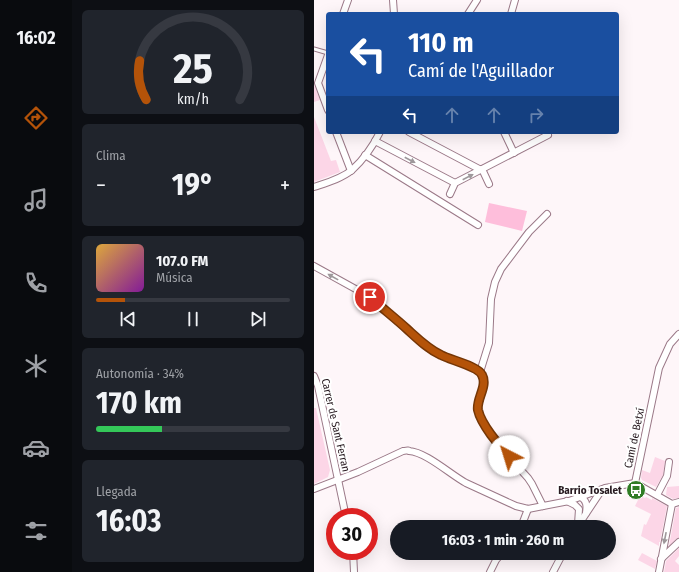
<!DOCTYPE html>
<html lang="es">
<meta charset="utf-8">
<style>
:root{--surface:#171b24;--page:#20242c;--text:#f1f3f6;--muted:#9ea1a6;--line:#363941;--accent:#b45309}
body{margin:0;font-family:"Fira Sans Condensed",sans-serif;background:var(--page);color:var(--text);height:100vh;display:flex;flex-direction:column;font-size:15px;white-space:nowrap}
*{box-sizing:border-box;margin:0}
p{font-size:13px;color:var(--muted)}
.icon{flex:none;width:22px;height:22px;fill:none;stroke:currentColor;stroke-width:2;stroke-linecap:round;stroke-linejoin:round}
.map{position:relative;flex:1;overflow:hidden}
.side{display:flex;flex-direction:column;gap:10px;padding:10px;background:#0d0f14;width:242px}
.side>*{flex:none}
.guide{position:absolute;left:12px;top:12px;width:293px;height:122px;border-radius:4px;box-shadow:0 4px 16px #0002;background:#1a4fa0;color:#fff;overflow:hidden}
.speed{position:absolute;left:12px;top:508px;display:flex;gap:8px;font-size:20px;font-weight:700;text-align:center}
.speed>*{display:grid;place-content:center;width:52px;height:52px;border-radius:50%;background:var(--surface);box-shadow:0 4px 16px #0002;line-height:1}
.speed .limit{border:6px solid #d22;background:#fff;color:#111}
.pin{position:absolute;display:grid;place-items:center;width:34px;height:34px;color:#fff;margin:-17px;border:2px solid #fff;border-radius:50%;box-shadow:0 1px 4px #0007}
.me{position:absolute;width:44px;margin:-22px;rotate:320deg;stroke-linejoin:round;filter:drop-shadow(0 0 3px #0008)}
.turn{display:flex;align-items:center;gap:14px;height:84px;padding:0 16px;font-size:18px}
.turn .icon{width:52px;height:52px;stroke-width:2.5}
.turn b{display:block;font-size:28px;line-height:34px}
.lanes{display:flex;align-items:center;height:38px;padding:0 16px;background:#0003;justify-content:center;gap:20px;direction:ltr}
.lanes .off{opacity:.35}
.big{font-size:30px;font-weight:700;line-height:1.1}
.side .widget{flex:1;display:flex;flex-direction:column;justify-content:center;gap:6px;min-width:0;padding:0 14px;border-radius:6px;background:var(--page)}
.side .dial{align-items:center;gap:0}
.dial svg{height:104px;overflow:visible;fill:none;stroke:var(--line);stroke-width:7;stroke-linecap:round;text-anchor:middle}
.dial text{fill:var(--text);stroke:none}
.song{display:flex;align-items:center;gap:12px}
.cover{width:48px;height:48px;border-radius:6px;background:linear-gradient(135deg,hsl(40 70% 55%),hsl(290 70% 35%))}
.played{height:4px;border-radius:2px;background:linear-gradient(90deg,var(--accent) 15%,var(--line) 15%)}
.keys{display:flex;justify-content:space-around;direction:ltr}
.heat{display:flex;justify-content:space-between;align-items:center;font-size:22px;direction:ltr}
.charge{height:6px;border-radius:3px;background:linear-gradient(90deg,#34c759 34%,var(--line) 0)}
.trip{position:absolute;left:76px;top:520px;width:226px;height:40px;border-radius:20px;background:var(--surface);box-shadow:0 4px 16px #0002;font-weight:700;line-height:40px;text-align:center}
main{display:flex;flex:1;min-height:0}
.tabs{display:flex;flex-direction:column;width:72px;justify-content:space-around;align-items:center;background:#090b0e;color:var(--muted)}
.tabs .icon{width:28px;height:28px}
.tabs .on{color:var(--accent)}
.tabs b{font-size:18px;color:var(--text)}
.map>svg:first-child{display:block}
</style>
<main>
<nav class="tabs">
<b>16:02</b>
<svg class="icon on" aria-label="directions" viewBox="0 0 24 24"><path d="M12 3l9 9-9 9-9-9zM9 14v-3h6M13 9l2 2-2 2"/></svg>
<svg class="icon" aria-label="music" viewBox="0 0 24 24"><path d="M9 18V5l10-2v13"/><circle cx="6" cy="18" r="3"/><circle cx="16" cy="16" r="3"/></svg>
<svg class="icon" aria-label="phone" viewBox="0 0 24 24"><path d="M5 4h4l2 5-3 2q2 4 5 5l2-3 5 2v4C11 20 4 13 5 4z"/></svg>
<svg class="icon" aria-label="climate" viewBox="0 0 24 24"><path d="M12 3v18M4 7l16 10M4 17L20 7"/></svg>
<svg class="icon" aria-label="car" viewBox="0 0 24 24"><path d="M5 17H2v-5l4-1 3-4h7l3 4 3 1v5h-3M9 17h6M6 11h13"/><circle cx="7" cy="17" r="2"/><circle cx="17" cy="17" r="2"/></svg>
<svg class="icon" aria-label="filters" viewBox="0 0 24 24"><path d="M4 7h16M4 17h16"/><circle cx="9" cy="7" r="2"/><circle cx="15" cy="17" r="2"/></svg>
</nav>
<section class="side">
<div class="widget dial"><svg viewBox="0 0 100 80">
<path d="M14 69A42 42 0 1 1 86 69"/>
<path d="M14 69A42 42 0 0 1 9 39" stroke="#b45309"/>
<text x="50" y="56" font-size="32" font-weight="700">25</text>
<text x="50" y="72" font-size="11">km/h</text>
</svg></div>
<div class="widget"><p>Clima</p>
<div class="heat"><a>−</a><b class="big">19°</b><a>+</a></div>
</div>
<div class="widget">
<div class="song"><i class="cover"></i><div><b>107.0 FM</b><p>Música</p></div></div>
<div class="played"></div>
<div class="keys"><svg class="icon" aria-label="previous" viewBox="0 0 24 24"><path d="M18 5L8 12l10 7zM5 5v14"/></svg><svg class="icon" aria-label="pause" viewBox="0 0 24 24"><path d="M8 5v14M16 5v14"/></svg><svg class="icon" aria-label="next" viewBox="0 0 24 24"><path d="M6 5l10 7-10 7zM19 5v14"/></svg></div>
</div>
<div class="widget"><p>Autonomía · 34%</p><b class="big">170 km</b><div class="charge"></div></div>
<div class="widget"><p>Llegada</p><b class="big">16:03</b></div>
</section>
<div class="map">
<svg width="365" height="572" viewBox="0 0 365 572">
<rect width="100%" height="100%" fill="#fef6f9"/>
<polygon fill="#febedb" points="175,203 213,211 208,231 171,222"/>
<g fill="#fcd6e7">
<polygon points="0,85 6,100 0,102"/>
<polygon points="0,117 17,161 22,160 26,172 0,182"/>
<polygon points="0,408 2,408 16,470 14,477 0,484"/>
<polygon points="341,457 351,461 349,475 342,487 328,480 327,478 328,470 336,473"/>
<polygon points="365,486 365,498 359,499 352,495 353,487"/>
<polygon points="326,496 331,498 332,497 338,500 338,498 353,506 346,542 345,542 345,546 327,536 330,524 332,525 337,514 321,506"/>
<polygon points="365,507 365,538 362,539 355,546 362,508"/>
<polygon points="365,548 365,556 361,561 365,565 365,572 350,572 352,561"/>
<polygon points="328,553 343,561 341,569 324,560"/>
</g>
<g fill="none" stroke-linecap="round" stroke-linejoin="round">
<defs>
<polyline id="lane" points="0,49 14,53"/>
<g id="street">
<polyline points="79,0 80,14"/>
<polyline points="29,14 34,0"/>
<polyline points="154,14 163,0"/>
<polyline points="197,14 201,0"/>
<polyline points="14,55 4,83 14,110"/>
<polyline points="22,132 37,171"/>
<polyline points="95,132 167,170"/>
<polyline points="190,132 200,153"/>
<polyline points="61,141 141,183"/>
<polyline points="51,155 164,225"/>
<polyline points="168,169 175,184"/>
<path d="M0,187C12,183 27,179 38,170C49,160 59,146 66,132"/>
<polyline points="136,194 141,183 234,135"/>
<polyline points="0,266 56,297 114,348 127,355 160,368 166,372 169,379 170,385 164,406 164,411 169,423 186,447 214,478 218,484 229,506"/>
<polyline points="166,372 175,343 177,299 181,282 187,269 215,232 233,214"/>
<polyline points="0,376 4,386 32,517"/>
<polyline points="321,483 345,368 356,344 365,334"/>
<polyline points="321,483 358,504 365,502"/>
<path d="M0,489L44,472L89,451C89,451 95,450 95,451C112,452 137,475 152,483L202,506L214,509L255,501L291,488L321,483"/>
<polyline points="343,495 353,476 355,462"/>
<path d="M267,497C273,501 273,506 272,513"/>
<polyline points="253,501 261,505 265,509 264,524"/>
<polyline points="207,527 214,509"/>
<polyline points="263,527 285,494 290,489"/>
<polyline points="39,551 40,572"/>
<polyline points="347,559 365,542"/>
<polyline points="176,572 182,560 188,553"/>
<polyline points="239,572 249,553"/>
<polyline points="345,572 358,504"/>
</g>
</defs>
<use href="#lane" stroke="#9b7988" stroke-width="5"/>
<use href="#street" stroke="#9b7988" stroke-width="8"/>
<use href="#lane" stroke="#fff" stroke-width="3"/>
<use href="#street" stroke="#fff" stroke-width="6"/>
</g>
<defs><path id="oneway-solid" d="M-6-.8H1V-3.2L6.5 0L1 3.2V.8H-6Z"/></defs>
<g fill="#9e989b">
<use href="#oneway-solid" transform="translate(96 160) rotate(28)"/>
<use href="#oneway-solid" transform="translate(154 177) rotate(-27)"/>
<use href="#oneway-solid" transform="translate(19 277) rotate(-151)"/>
<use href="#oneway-solid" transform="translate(351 538) rotate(101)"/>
</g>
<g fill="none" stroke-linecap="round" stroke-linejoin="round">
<defs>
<path id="route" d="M56,297C68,308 81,318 93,329C104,339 114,349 127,355C136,360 164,366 168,375C174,386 162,399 164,410C167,424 185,446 195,456"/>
</defs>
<use href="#route" stroke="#753606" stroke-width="10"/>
<use href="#route" stroke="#b45309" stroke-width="7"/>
</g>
<defs>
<symbol id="bus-disc" viewBox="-11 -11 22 22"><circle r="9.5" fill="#2f7c24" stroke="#fff"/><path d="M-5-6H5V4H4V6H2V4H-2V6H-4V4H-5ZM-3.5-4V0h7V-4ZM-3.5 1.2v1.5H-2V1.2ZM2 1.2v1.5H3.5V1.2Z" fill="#fff"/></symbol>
</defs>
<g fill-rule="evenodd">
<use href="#bus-disc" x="311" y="479" width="22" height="22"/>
</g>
<g text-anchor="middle" stroke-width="4" stroke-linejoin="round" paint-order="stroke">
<g font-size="11" fill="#281b21" stroke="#fff">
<text transform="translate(22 425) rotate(77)" y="4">Carrer de Sant Ferran</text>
<text transform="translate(320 438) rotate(-78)" y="4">Camí de Betxí</text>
</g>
<g font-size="11" font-weight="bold" fill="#281b21" stroke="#fff" text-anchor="end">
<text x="308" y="494">Barrio Tosalet</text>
</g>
</g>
</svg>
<div class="speed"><div class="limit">30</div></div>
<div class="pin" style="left:56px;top:297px;background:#d93025"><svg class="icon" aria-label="arrive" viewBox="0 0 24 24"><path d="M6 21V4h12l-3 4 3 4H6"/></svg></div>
<svg class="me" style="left:195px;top:456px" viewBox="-20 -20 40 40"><circle r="19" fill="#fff"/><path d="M0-13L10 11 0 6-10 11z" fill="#b45309"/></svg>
<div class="trip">16:03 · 1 min · 260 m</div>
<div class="guide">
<div class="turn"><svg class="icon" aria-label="left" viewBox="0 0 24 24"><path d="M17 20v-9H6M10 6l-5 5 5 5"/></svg><div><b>110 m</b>Camí de l'Aguillador</div></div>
<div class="lanes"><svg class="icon" aria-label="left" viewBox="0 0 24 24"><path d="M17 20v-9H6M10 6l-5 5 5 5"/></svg><svg class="icon off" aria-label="ahead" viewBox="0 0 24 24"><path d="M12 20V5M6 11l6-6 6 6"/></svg><svg class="icon off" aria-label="ahead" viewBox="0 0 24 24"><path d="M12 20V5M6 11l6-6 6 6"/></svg><svg class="icon off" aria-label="right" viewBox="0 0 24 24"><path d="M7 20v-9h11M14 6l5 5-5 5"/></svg></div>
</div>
</div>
</main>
